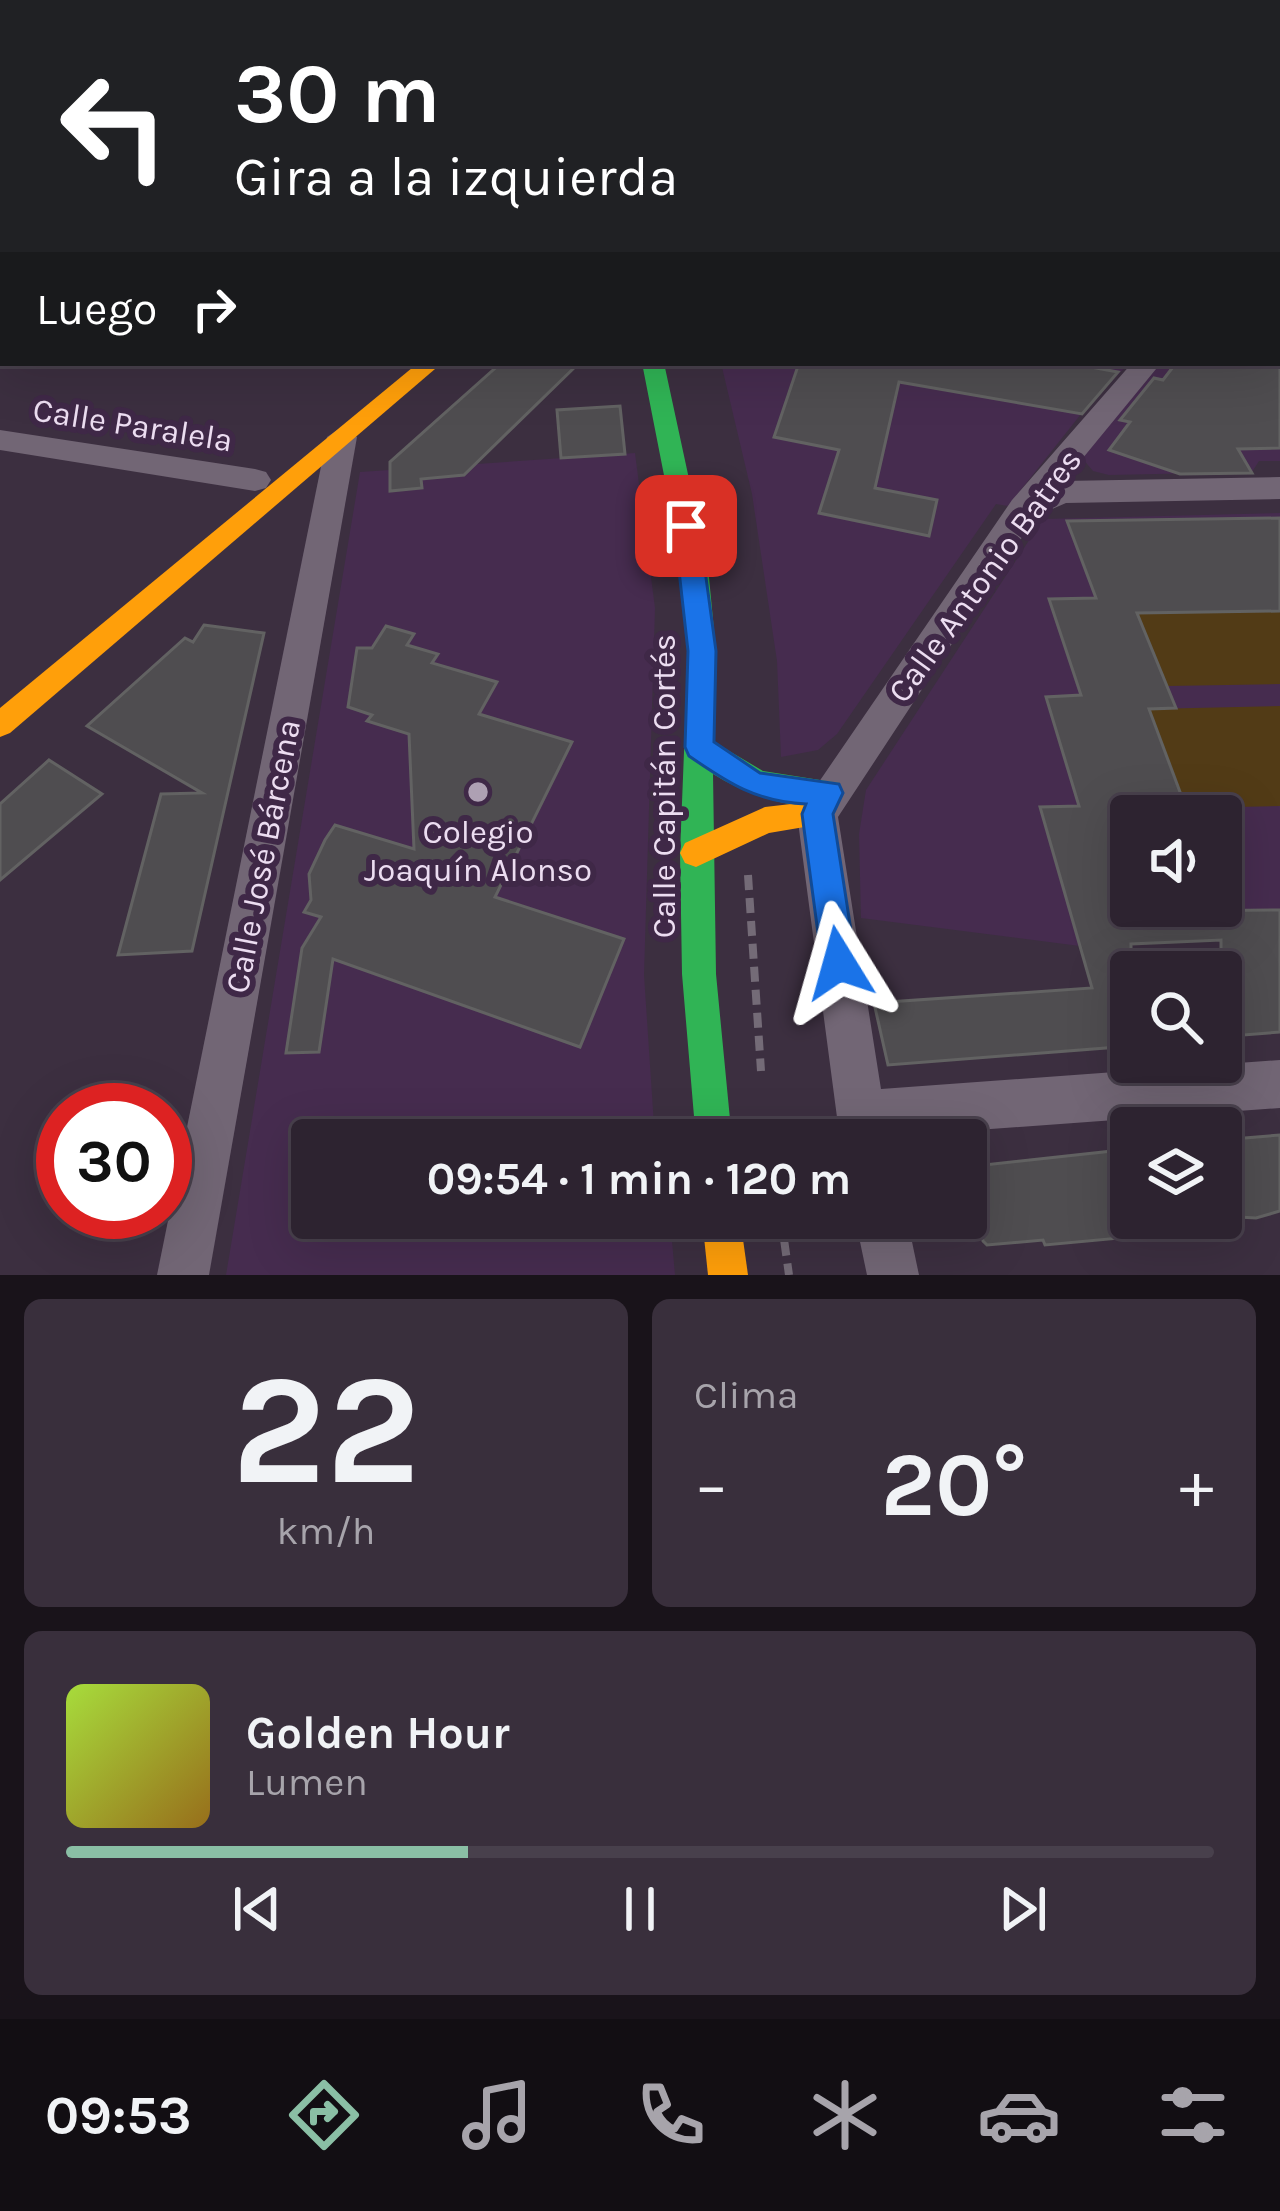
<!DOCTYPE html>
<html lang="es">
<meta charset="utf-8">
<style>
:root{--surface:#2d2330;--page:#392f3c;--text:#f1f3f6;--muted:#a7a4ab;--line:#48404c;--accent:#8abfa5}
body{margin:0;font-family:Karla,sans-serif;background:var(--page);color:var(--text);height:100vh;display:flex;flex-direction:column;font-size:45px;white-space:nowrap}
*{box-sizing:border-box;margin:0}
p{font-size:39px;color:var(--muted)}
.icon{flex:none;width:66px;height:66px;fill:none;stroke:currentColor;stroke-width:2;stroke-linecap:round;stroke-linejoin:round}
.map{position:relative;height:1275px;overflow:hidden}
.sheet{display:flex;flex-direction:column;gap:24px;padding:24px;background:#19131a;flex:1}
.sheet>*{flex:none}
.hud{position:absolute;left:0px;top:0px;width:1281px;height:366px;box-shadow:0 12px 48px #0002,0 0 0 3px var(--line);background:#202124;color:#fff;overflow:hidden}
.buttons{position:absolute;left:1110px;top:795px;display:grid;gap:24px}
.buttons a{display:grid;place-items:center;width:132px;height:132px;border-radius:12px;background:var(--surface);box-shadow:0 12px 48px #0002,0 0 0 3px var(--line);font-size:60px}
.speed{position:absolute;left:36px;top:1083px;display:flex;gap:24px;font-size:60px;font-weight:700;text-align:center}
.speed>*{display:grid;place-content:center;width:156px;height:156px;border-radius:50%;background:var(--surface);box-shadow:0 12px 48px #0002,0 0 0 3px var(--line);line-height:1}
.speed .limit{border:18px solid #d22;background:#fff;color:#111}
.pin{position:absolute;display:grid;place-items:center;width:102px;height:102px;color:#fff;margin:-51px;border-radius:24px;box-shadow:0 6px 18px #0006}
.me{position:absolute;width:132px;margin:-66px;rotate:352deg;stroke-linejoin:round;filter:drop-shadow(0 0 9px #0008)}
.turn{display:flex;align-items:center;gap:42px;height:252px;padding:0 36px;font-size:54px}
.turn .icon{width:156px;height:156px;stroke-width:2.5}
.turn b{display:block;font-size:84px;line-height:102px}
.then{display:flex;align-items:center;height:114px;padding:0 36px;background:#0003;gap:24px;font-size:45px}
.big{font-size:90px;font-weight:700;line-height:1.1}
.sheet .widget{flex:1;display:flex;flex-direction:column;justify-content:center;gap:18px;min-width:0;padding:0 42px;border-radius:18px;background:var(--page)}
.sheet .dial{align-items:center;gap:0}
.dial b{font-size:156px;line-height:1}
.song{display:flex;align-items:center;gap:36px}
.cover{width:144px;height:144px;border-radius:18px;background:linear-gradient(135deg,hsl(80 70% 55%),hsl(40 70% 35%))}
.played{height:12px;border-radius:6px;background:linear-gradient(90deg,var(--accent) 35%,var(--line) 35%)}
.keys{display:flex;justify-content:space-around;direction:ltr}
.heat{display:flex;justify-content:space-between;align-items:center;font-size:66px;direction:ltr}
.sheet .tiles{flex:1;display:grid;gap:24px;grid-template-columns:1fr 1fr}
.widget:last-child{grid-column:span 2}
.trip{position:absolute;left:291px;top:1119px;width:696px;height:120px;border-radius:12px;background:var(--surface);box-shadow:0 12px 48px #0002,0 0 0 3px var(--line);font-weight:700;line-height:120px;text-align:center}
.menu{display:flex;height:192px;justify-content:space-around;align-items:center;background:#120e13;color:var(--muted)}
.menu .icon{width:84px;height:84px}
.menu .current{color:var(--accent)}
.menu b{font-size:54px;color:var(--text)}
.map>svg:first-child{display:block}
</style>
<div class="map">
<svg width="1280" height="1275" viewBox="0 0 1280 1275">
<rect width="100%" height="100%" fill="#3c2f40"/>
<g fill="#462c4f" fill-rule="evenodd">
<polygon points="1280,235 1280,461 1259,461 1252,472 1109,475 1093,471 1082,458 1161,363 1278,363"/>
<polygon points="721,363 1129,363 1081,414 1008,506 996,504 837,734 818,750 781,757 777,661 752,494"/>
<polygon points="635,453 655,608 644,975 655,1140 312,1140 312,1218 670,1218 675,1275 226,1275 360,472"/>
<path d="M1280,513V936L1080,946L861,918L859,834L866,790L1043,519ZM1131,816H1221V906H1131Z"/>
</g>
<g fill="#523b16">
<polygon points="1280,611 1280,684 1167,686 1137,613"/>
<polygon points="1280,706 1280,806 1185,808 1149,709"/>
</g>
<g fill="#4f4d50" stroke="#626262" stroke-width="3">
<polygon points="501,363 579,363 464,475 421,479 422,488 390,491 390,462"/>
<polygon points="799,363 1069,363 1118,372 1082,414 899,382 875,488 937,500 929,536 819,513 839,450 774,437"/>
<polygon points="1176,363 1280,363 1280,448 1238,449 1252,473 1180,474 1109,450 1130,422 1120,420 1154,378 1163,380"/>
<polygon points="620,406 625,454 561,458 557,410"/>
<polygon points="1280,518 1280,611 1137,613 1176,708 1149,709 1189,816 1131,816 1131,906 1172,906 1174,911 1280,910 1280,1032 1231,1036 1221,1012 1221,940 1131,944 1131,1046 888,1065 874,1003 1092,988 1040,807 1079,806 1046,697 1081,695 1049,599 1096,598 1067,521"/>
<polygon points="204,625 264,633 192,951 118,955 161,794 202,793 87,726 185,638 193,642"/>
<polygon points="386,626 414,634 407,645 438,654 432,663 497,682 479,714 572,742 495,897 624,939 580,1047 333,959 319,1052 286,1053 302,948 321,917 304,912 311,900 309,874 325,840 335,825 414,849 409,734 367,721 372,715 348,707 357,648 372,648"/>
<polygon points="49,760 102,794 0,880 0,804"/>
<polygon points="1280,1135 1280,1211 1256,1218 1221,1216 1221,1140"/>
<polygon points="1131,1149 1131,1237 1045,1245 1043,1240 987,1245 983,1241 966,1167"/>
</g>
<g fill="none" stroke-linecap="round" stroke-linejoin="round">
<g stroke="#746b77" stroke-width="8" stroke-dasharray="15 8" stroke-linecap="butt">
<polyline points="748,875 761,1071"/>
<polyline points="766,1120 769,1140"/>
<polyline points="781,1218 789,1275"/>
</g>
<g fill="#726675" fill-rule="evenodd">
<polygon points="900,0 944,0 946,3 902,3"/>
<rect x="1278" y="37" width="2" height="12"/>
<rect x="1278" y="117" width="2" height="14"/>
<polygon points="1132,363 1161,363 1064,481 1280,477 1280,499 1066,503 1036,516 838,817 881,1089 1280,1060 1280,1108 840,1140 797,814 1012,500"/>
<polygon points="342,427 357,437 209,1275 157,1275 327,437"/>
<polygon points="0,430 255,469 266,472 271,480 266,488 255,491 0,450"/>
<polygon points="855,1218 907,1218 919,1275 867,1275"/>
</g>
<g fill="#30b455" fill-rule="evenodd">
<polygon points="565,0 579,0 581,3 567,3"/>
<path d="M642,363H664L708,567L716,651L714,742L763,771L839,783L843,792L839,801C799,815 747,795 713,774L716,974L732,1140H696L682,974L680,853L688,651L682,567Z"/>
</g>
<g fill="#ff9f0a" fill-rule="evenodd">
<polygon points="418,363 442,363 10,733 0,737 0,708"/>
<polygon points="817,801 828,805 832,814 828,823 769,833 696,867 685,863 680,853 685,843 765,807"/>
<polygon points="702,1218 740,1218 748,1275 708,1275"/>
</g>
</g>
<path fill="#1a73e8" stroke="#114b97" stroke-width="3" d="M686,517L699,526L716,651L714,742L760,773L839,784L843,793L833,814L856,963L851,974L839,978L827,974L822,963L802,814L806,804C757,802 728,783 689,756L685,747L688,651L674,526Z"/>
<circle fill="#aea0b3" stroke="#3f2847" stroke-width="4.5" cx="478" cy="792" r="12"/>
<g text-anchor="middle" stroke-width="12" stroke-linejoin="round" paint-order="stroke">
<g font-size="33" fill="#ecddf1" stroke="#3f2847">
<text transform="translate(133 424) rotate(9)" y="12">Calle Paralela</text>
<text transform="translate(984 575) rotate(-54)" y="12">Calle Antonio Batres</text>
<text transform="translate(663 786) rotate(-90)" y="12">Calle Capitán Cortés</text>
<text transform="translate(262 856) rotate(-79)" y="12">Calle José Bárcena</text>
</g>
<g font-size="33" fill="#ecddf1" stroke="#3f2847">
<text x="478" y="843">Colegio<tspan x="478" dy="38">Joaquín Alonso</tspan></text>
</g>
</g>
</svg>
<div class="buttons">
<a><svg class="icon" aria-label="sound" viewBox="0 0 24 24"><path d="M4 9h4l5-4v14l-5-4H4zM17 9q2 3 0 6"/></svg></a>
<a><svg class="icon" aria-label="search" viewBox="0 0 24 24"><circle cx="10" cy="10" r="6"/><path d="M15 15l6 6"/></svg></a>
<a><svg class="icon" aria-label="layers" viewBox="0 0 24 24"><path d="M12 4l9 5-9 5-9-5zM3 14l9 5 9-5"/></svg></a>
</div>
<div class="speed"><div class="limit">30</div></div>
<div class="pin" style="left:686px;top:526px;background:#d93025"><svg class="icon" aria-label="arrive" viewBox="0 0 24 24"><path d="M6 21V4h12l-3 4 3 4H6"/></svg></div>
<svg class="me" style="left:839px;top:963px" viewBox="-20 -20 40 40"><path d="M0-17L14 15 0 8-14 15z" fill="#1a73e8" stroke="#fff" stroke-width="4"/></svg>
<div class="trip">09:54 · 1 min · 120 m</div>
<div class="hud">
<div class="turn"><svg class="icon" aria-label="left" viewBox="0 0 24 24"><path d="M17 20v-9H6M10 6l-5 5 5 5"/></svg><div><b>30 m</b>Gira a la izquierda</div></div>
<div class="then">Luego<svg class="icon" aria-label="right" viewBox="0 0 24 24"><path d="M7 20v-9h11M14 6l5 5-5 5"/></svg></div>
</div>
</div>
<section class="sheet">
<div class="tiles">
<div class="widget dial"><b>22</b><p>km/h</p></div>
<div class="widget"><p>Clima</p>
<div class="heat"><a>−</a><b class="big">20°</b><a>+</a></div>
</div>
<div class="widget">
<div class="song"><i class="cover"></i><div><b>Golden Hour</b><p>Lumen</p></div></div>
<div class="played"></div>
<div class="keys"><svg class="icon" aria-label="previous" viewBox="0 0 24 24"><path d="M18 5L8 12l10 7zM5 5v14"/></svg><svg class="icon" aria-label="pause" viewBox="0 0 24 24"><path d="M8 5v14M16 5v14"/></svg><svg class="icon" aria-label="next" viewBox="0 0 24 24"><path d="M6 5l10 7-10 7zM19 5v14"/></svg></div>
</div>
</div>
</section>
<nav class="menu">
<b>09:53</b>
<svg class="icon current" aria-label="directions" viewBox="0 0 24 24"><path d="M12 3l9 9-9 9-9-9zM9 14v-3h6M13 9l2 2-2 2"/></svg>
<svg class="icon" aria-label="music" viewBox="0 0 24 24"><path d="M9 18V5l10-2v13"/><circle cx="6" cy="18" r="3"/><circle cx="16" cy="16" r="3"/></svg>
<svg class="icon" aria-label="phone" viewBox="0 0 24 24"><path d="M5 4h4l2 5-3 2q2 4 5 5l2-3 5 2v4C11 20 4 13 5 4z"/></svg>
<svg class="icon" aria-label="climate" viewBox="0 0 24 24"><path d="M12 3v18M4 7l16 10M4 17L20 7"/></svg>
<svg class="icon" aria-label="car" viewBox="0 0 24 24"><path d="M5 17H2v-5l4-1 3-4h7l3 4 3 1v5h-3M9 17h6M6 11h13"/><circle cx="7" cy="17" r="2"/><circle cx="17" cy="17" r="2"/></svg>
<svg class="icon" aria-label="filters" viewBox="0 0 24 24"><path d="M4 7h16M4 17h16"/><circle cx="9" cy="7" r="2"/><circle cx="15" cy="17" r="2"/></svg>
</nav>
